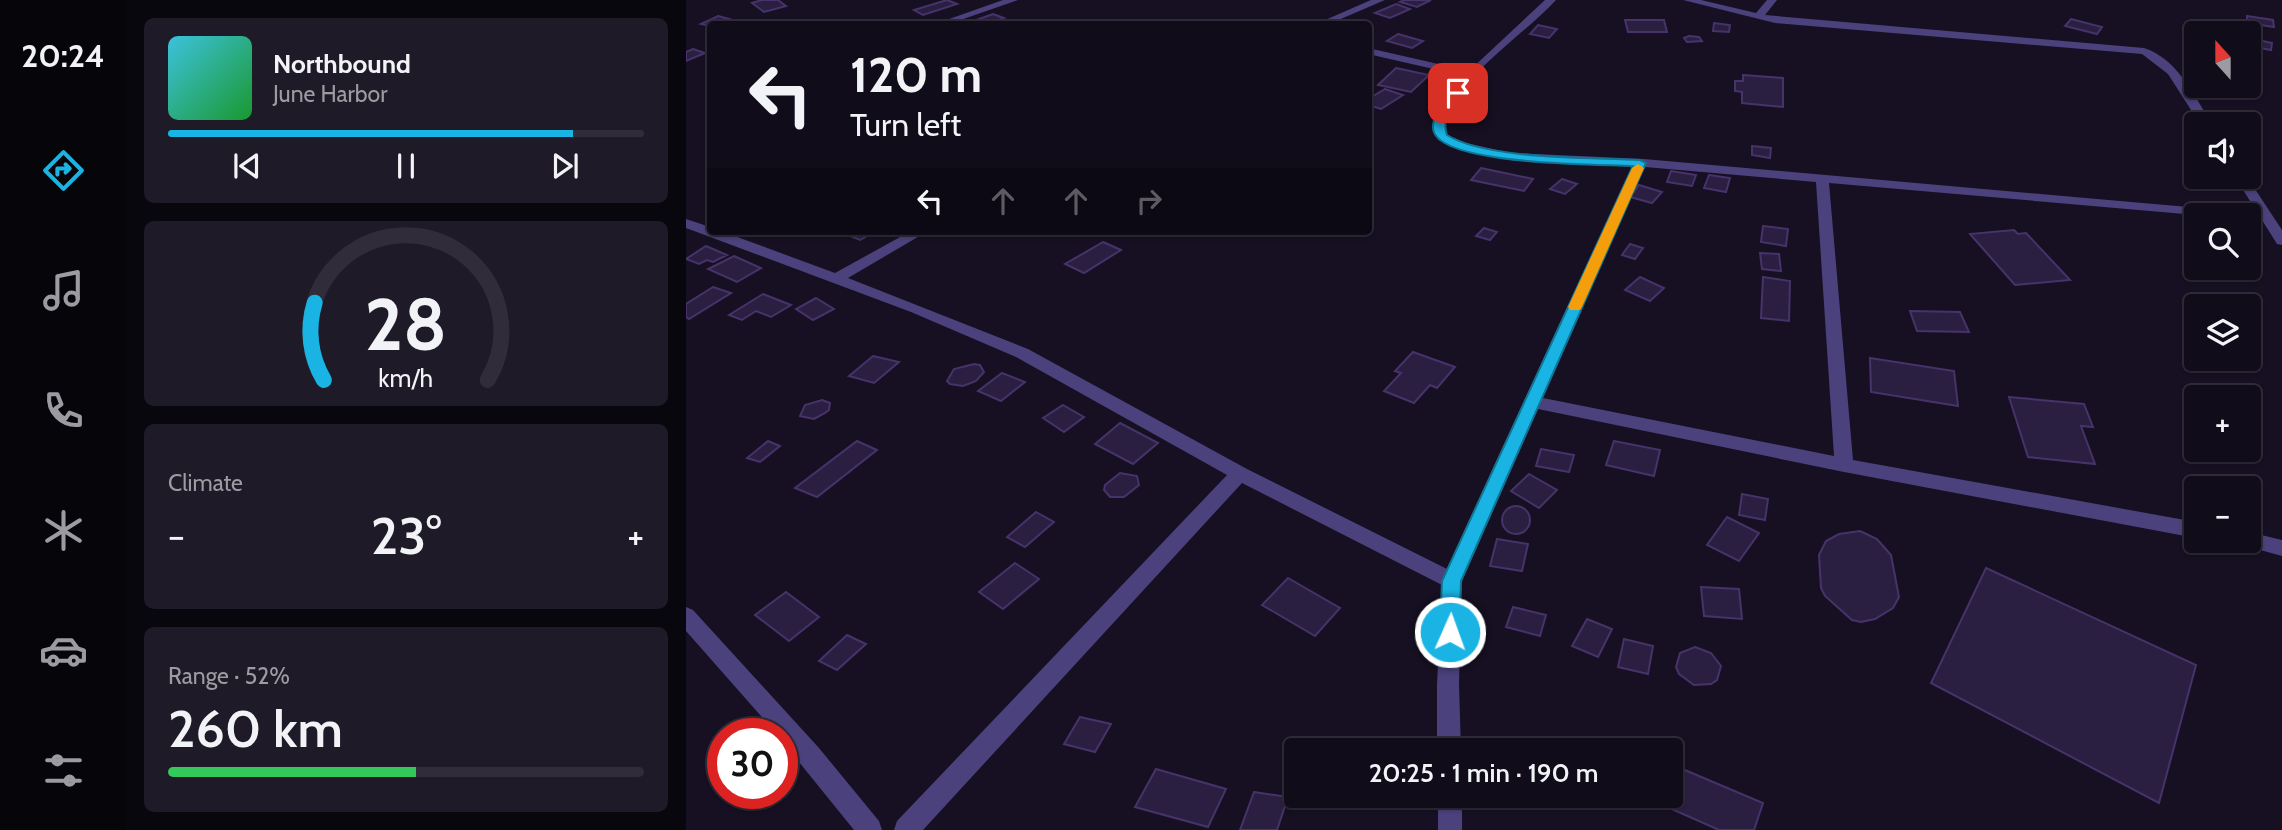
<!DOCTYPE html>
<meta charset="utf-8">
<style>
:root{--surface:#100c1a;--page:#1e1a27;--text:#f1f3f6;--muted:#9c9ba2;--line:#302c39;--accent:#19b4e4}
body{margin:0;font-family:Cabin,sans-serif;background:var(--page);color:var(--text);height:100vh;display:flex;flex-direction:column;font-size:26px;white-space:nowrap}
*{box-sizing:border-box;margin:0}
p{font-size:23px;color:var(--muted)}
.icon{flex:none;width:38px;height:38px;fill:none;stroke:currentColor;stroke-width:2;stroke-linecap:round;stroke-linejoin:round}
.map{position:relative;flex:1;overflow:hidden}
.side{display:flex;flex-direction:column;gap:18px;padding:18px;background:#09070e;width:560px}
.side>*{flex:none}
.guide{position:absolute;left:21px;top:21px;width:665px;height:214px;border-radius:7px;box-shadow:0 2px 5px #0004,0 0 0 2px var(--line);background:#100c1a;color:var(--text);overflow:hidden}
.needle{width:46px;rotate:339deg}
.tools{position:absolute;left:1498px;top:21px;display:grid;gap:14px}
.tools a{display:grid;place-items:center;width:77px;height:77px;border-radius:7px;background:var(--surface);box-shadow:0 2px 5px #0004,0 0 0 2px var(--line);font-size:35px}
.speed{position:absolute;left:21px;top:718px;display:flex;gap:14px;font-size:35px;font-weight:700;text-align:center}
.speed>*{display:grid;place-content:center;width:91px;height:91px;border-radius:50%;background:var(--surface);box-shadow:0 2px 5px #0004,0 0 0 2px var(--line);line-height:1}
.speed .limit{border:10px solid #d22;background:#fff;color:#111}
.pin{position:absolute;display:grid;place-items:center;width:60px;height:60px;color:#fff;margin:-30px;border-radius:14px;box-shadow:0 4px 10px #0006}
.me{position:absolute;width:77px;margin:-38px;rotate:2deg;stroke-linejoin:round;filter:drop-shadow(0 0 5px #0008)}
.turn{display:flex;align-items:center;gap:24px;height:147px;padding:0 28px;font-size:32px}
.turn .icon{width:91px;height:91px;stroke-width:2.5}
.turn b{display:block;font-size:49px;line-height:60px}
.lanes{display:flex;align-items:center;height:66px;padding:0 28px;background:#0003;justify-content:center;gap:35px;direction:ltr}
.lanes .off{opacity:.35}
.big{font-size:52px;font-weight:600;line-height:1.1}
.side .card{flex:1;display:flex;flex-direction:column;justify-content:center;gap:10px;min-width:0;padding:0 24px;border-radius:10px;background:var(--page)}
.side .dial{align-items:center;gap:0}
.dial svg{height:182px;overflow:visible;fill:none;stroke:var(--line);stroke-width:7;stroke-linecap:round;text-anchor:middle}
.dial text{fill:var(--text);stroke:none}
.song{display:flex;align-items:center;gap:21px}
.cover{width:84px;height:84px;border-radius:10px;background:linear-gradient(135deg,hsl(190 70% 55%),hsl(130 70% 35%))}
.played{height:7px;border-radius:4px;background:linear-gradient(90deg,var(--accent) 85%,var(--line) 85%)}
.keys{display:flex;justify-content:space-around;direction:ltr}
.heat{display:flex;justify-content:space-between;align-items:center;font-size:38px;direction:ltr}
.charge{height:10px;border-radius:5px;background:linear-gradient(90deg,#34c759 52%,var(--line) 0)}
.trip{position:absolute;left:598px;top:738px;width:399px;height:70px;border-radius:7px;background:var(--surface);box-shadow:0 2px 5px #0004,0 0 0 2px var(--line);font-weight:600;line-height:70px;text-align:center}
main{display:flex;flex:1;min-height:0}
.tabs{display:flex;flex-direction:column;width:126px;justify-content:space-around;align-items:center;background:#06050a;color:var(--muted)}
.tabs .icon{width:49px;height:49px}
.tabs .on{color:var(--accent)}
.tabs b{font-size:32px;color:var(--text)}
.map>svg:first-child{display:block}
</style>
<main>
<nav class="tabs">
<b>20:24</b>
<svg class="icon on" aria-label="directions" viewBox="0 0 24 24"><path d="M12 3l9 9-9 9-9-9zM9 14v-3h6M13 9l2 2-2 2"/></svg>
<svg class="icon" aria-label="music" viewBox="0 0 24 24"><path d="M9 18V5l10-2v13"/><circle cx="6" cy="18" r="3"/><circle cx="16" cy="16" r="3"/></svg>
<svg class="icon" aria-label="phone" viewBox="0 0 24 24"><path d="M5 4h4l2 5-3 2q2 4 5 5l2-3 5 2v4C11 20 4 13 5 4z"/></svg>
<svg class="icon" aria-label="climate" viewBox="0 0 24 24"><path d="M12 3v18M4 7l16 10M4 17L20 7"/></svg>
<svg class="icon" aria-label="car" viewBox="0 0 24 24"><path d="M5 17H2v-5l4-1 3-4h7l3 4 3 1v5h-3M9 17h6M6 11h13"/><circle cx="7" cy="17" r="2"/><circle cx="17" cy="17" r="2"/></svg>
<svg class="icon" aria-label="filters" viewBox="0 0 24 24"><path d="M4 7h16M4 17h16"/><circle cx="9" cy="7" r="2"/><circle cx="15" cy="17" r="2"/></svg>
</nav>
<section class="side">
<div class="card">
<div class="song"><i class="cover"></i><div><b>Northbound</b><p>June Harbor</p></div></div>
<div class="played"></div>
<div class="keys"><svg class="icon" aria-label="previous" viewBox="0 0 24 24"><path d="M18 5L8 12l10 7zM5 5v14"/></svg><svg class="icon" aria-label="pause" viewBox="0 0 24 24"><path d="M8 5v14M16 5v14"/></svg><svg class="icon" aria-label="next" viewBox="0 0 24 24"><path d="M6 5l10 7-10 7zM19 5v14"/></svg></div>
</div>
<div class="card dial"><svg viewBox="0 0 100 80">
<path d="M14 69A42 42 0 1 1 86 69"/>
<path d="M14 69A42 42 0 0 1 10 35" stroke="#19b4e4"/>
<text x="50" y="56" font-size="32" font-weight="700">28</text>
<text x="50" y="72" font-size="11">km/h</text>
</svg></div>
<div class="card"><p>Climate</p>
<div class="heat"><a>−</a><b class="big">23°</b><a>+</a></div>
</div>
<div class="card"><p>Range · 52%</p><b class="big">260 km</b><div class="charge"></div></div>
</section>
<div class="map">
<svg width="1596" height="830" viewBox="0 0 1596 830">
<rect width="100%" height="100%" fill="#161022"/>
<g fill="#2a1f41" stroke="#45336a" stroke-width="2">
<polygon points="76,0 92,0 100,6 78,12 66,3"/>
<polygon points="261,0 271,4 237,15 228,10"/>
<polygon points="718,0 745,0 731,7 714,2"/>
<polygon points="710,4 724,9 704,18 689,13"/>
<polygon points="307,14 318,18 302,24 279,24"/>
<polygon points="32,16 43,19 24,26 15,24"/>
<polygon points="1561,16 1587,20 1588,27 1561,23"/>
<polygon points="1385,19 1416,27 1411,34 1379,26"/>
<polygon points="939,20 978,20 981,32 942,32"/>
<polygon points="1028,23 1044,25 1043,32 1027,31"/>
<polygon points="852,25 871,29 863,38 844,34"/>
<polygon points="712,34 737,41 726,48 701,41"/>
<polygon points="1003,36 1013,37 1016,41 1001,42 998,38"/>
<polygon points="1563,38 1586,43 1585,50 1563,46"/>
<polygon points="7,49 19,53 0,61 0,52"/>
<polygon points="710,68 743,75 725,92 692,85"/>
<polygon points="1057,75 1097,78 1097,107 1056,103 1056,92 1049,91 1049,81 1057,81"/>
<polygon points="699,89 717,95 695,109 682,105 682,99"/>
<polygon points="1066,146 1085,148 1084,158 1066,155"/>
<polygon points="795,168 847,179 838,191 785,180"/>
<polygon points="985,171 1010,175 1006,186 981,182"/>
<polygon points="1023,175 1044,178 1040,192 1018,188"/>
<polygon points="876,179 891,184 879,194 864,189"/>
<polygon points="953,185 976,192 966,203 944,197"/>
<polygon points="1077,226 1102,229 1100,246 1075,242"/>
<polygon points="798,228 811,232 804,240 790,236"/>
<polygon points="1328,230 1332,234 1340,233 1384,280 1329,285 1284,234"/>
<polygon points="160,231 190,231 174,240 157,233"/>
<polygon points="417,242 435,250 398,273 379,264"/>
<polygon points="944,244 957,248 949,259 936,255"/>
<polygon points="20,246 41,255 27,262 21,260 13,264 0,259"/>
<polygon points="1074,253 1093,254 1095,271 1076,269"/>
<polygon points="48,256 75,268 51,282 22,269"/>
<polygon points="954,277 978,288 964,301 939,290"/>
<polygon points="1077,277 1104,281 1103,321 1075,318"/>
<polygon points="27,287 45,293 3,319 0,317 0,304"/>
<polygon points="77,294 105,305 85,317 70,311 56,320 43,315"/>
<polygon points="130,298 148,309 127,320 110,309"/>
<polygon points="1224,311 1274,312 1283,332 1231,331"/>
<polygon points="727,352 769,367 751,388 744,385 728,403 698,391 715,373 709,371"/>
<polygon points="187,356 213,362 188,383 163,376"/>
<polygon points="1184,358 1268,371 1272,406 1185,392"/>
<polygon points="288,364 294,365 298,372 290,381 277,386 264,384 261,381 268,369"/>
<polygon points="316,373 339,382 315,401 292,391"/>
<polygon points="1323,397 1398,404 1407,427 1395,426 1409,464 1342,457"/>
<polygon points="136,400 144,403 143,410 139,413 128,419 114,416 119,405"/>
<polygon points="377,405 398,417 378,432 357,418"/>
<polygon points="434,423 472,443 447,464 409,444"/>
<polygon points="82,441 94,446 74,462 61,458"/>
<polygon points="171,441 191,450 131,497 109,488"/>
<polygon points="928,441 974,450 968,476 920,465"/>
<polygon points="855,449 888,455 883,472 850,466"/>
<polygon points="434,473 451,476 453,485 438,497 424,497 418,490 419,485"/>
<polygon points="843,474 871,490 853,508 825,491"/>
<polygon points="1056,494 1082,499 1079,520 1053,515"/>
<circle cx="830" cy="520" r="14"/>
<polygon points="350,512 368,522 339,547 321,537"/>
<polygon points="1041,517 1073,533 1053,561 1021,545"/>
<polygon points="1174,531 1191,539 1205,555 1213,597 1207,608 1189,619 1175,622 1166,620 1139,596 1135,588 1133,555 1140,541 1153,534"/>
<polygon points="811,539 842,544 836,571 804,566"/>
<polygon points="329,563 353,579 317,609 293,592"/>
<polygon points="1300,568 1510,665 1473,803 1245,683"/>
<polygon points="602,578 654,608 629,636 576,605"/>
<polygon points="1015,587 1053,589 1056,619 1018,616"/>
<polygon points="100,592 133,617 103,641 69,615"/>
<polygon points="827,607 860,615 854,636 820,627"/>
<polygon points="901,619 926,629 912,657 886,646"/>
<polygon points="161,635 180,644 151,670 133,661"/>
<polygon points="938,639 967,646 962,674 932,667"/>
<polygon points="1009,647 1025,653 1035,666 1031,680 1025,684 1008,685 993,674 990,667 994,653"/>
<polygon points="394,717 425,724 409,752 378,744"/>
<polygon points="987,765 1077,803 1068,830 1033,830 972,803 975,796 985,796"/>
<polygon points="470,769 540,789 522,827 449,807"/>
<polygon points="568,792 602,797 591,830 554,830"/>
</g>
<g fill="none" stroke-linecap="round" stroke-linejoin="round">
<g fill="#4b417c" fill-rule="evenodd">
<polygon points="317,0 332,0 263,24 249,24"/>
<polygon points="685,0 699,0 643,24 630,24"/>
<path d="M859,0H870C833,40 775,72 758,127L761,135L780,143L825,153L958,159L1559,212L1561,215H1510L1143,183L1167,460L1510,522V538L1158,472L852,409L776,581L773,684L775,751H751V684L756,585L556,483L237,830H208L211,821L541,475L330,357L225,312L0,228V219L24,227V231H35L149,273L225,231H242L162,278L342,349L561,469L761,569L946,166C881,163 812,168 752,140L746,127L750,114L778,76L682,54V48L783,71ZM959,167L1130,182L1148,456L857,398Z"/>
<path d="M997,0H1015L1070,13L1081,0H1091L1079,15L1458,48C1492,59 1508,96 1526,124H1514L1482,74L1456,54L1089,23Z"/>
<polygon points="1549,177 1561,177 1596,230 1596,245 1591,244"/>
<polygon points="1563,532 1596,540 1596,556 1556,545 1554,541 1563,541"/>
<polygon points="0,607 7,610 133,748 193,821 196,830 168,830 96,741 96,733 90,733 0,631"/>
<rect x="752" y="796" width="24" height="34"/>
</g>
</g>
<path fill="#19b4e4" stroke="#107594" stroke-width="2" d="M768,91L777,93C767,107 755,118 761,135C801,160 904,157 954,160L960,163L775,581L773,632L771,638L764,641L757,638L754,632L756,581L947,166C915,164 749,166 747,128C746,114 760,101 768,91Z"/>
<polygon fill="#f59e0b" points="952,164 958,168 896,307 894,310 884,310 882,307 946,168"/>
</svg>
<div class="tools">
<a><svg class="needle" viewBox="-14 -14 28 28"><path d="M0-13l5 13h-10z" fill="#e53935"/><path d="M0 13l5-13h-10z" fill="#9c9ba2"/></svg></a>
<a><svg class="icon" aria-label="sound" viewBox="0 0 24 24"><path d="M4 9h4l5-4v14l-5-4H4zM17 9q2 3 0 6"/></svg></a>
<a><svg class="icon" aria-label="search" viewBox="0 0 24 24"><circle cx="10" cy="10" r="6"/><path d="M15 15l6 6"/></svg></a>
<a><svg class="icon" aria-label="layers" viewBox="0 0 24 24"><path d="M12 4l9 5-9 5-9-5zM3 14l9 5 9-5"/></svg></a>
<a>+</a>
<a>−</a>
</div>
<div class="speed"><div class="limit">30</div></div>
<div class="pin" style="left:772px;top:93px;background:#d93025"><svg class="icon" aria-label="arrive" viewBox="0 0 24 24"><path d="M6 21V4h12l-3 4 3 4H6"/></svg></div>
<svg class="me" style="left:764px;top:632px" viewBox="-20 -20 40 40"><circle r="17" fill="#19b4e4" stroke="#fff" stroke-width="3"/><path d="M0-11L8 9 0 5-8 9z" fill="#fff"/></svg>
<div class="trip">20:25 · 1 min · 190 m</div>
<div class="guide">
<div class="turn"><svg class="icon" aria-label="left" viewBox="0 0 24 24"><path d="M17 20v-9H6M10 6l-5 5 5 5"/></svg><div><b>120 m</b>Turn left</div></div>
<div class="lanes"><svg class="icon" aria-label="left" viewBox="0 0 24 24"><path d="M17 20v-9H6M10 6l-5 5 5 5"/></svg><svg class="icon off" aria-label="ahead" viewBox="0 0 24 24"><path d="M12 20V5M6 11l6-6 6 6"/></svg><svg class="icon off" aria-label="ahead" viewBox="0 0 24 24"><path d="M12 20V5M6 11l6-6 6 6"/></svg><svg class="icon off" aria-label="right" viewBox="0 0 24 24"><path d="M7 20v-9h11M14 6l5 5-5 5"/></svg></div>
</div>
</div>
</main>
